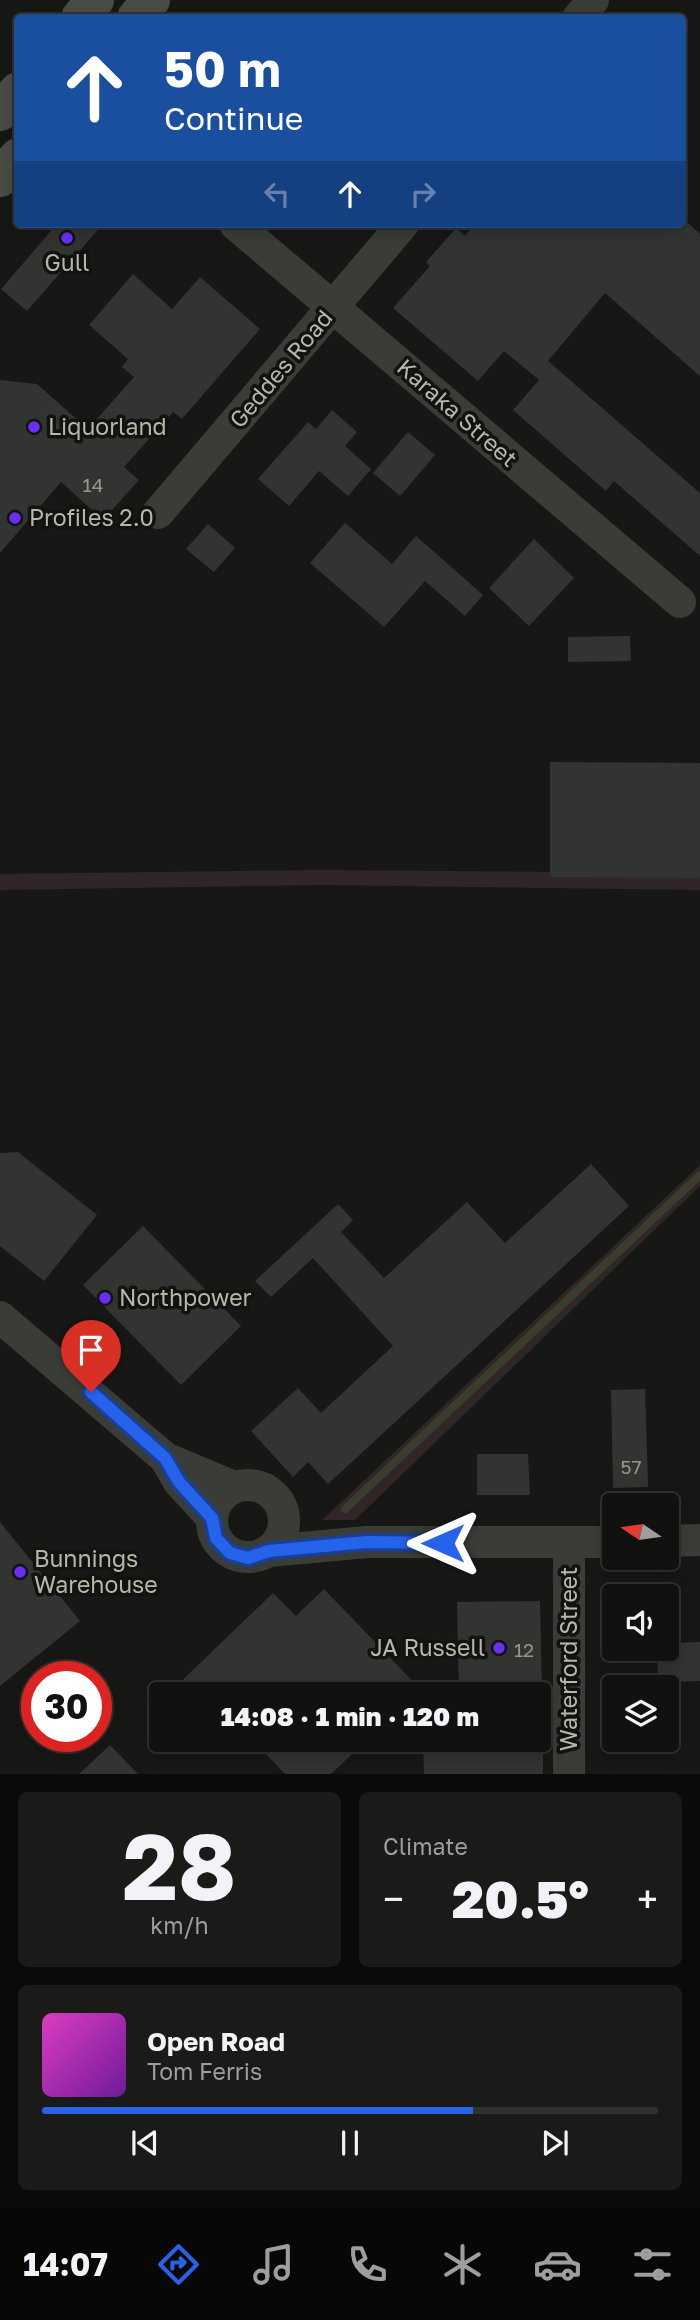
<!DOCTYPE html>
<meta charset="utf-8">
<style>
:root{--surface:#111210;--page:#1a1b19;--text:#f1f3f6;--muted:#9c9e9f;--line:#303230;--accent:#2563eb}
body{margin:0;font-family:"Golos Text",sans-serif;background:var(--page);color:var(--text);height:100vh;display:flex;flex-direction:column;font-size:26px;white-space:nowrap}
*{box-sizing:border-box;margin:0}
p{font-size:23px;color:var(--muted)}
.icon{flex:none;width:38px;height:38px;fill:none;stroke:currentColor;stroke-width:2;stroke-linecap:round;stroke-linejoin:round}
.map{position:relative;height:1774px;overflow:hidden}
.side{display:flex;flex-direction:column;gap:18px;padding:18px;background:#090a09;flex:1}
.side>*{flex:none}
.guide{position:absolute;left:14px;top:14px;width:672px;height:214px;border-radius:7px;box-shadow:0 4px 18px #0003,0 0 0 2px var(--line);background:#1a4fa0;color:#fff;overflow:hidden}
.needle{width:46px;rotate:283deg}
.tools{position:absolute;left:602px;top:1493px;display:grid;gap:14px}
.tools a{display:grid;place-items:center;width:77px;height:77px;border-radius:7px;background:var(--surface);box-shadow:0 4px 18px #0003,0 0 0 2px var(--line);font-size:35px}
.speed{position:absolute;left:21px;top:1661px;display:flex;gap:14px;font-size:35px;font-weight:700;text-align:center}
.speed>*{display:grid;place-content:center;width:91px;height:91px;border-radius:50%;background:var(--surface);box-shadow:0 4px 18px #0003,0 0 0 2px var(--line);line-height:1}
.speed .limit{border:10px solid #d22;background:#fff;color:#111}
.pin{position:absolute;display:grid;place-items:center;width:60px;height:60px;color:#fff;margin:-72px -30px;border-radius:50% 50% 50% 0;rotate:-45deg;box-shadow:0 0 7px #0007}
.pin .icon{rotate:45deg}
.me{position:absolute;width:77px;margin:-38px;rotate:270deg;stroke-linejoin:round;filter:drop-shadow(0 0 5px #0008)}
.turn{display:flex;align-items:center;gap:24px;height:147px;padding:0 35px;font-size:32px}
.turn .icon{width:91px;height:91px;stroke-width:2.5}
.turn b{display:block;font-size:49px;line-height:60px}
.lanes{display:flex;align-items:center;height:66px;padding:0 35px;background:#0003;justify-content:center;gap:35px;direction:ltr}
.lanes .off{opacity:.35}
.big{font-size:52px;font-weight:800;line-height:1.1}
.side .tile{flex:1;display:flex;flex-direction:column;justify-content:center;gap:10px;min-width:0;padding:0 24px;border-radius:10px;background:var(--page)}
.side .dial{align-items:center;gap:0}
.dial b{font-size:91px;line-height:1}
.song{display:flex;align-items:center;gap:21px}
.cover{width:84px;height:84px;border-radius:10px;background:linear-gradient(135deg,hsl(310 70% 55%),hsl(280 70% 35%))}
.played{height:7px;border-radius:4px;background:linear-gradient(90deg,var(--accent) 70%,var(--line) 70%)}
.keys{display:flex;justify-content:space-around;direction:ltr}
.heat{display:flex;justify-content:space-between;align-items:center;font-size:38px;direction:ltr}
.side .tiles{flex:1;display:grid;gap:18px;grid-template-columns:1fr 1fr}
.tile:last-child{grid-column:span 2}
.trip{position:absolute;left:149px;top:1682px;width:402px;height:70px;border-radius:7px;background:var(--surface);box-shadow:0 4px 18px #0003,0 0 0 2px var(--line);font-weight:800;line-height:70px;text-align:center}
.dock{display:flex;height:112px;justify-content:space-around;align-items:center;background:#070706;color:var(--muted)}
.dock .icon{width:49px;height:49px}
.dock .on{color:var(--accent)}
.dock b{font-size:32px;color:var(--text)}
.map>svg:first-child{display:block}
</style>
<div class="map">
<svg width="700" height="1774" viewBox="0 0 700 1774">
<rect width="100%" height="100%" fill="#171816"/>
<g fill="#302628">
<polygon points="322,870 700,873 700,890 323,885 0,890 0,874"/>
<polygon points="700,1165 700,1186 355,1520 322,1520"/>
</g>
<g fill="none" stroke-linecap="round" stroke-linejoin="round">
<polyline stroke="#3b3d2c" stroke-width="8" points="345,1509 700,1175"/>
</g>
<g fill="#323431">
<polygon points="57,224 103,224 27,311 1,289"/>
<polygon points="474,224 689,224 700,234 700,376 605,293 548,361 700,493 700,556 614,481 606,491 513,410 539,380 504,351 478,381 393,308 430,266 426,262 456,228 465,236"/>
<polygon points="133,274 172,309 200,277 260,329 182,419 173,412 124,467 139,480 103,520 61,482 0,553 0,380 37,384 88,429 134,377 122,367 128,359 89,325"/>
<polygon points="332,410 357,432 345,446 371,469 348,496 319,471 289,506 258,479 308,422 316,429"/>
<polygon points="408,432 435,455 400,496 373,473"/>
<polygon points="345,523 392,564 416,536 483,595 465,616 425,581 384,627 310,563"/>
<polygon points="208,524 235,548 214,572 186,549"/>
<polygon points="534,539 574,578 529,626 489,588"/>
<polygon points="630,636 631,661 568,662 568,637"/>
<polygon points="550,762 700,763 700,878 550,877"/>
<polygon points="18,1152 97,1215 44,1281 0,1246 0,1153"/>
<polygon points="591,1164 629,1206 328,1484 308,1462 293,1477 251,1431 298,1388 321,1413 393,1346 313,1258 271,1297 255,1281 338,1204 353,1220 341,1232 384,1278 467,1202 505,1243"/>
<polygon points="143,1226 241,1326 181,1385 83,1285"/>
<polygon points="645,1389 648,1487 613,1488 611,1390"/>
<polygon points="477,1454 528,1454 530,1495 477,1495"/>
<polygon points="0,1522 80,1621 0,1686"/>
<polygon points="324,1589 425,1694 168,1694 273,1593 296,1616"/>
<polygon points="540,1601 542,1694 459,1694 457,1602"/>
<polygon points="700,1642 700,1681 658,1682 657,1648 667,1648 667,1643"/>
<polygon points="252,1740 367,1740 331,1774 285,1774"/>
<polygon points="423,1740 543,1740 543,1774 424,1774"/>
<polygon points="110,1745 138,1774 79,1774"/>
</g>
<g fill="none" stroke-linecap="round" stroke-linejoin="round">
<g stroke="#3a3d37" stroke-width="32">
<polyline points="578,18 593,0"/>
<polyline points="235,224 680,602"/>
<polyline points="158,513 403,224"/>
<polyline points="0,1317 165,1458 234,1487"/>
<polyline points="165,1458 179,1482 212,1518"/>
<circle cx="248" cy="1521" r="36"/>
<polyline points="667,1541 700,1540"/>
<polyline points="569,1544 569,1774"/>
<polyline points="269,1551 367,1542 614,1542"/>
</g>
<g stroke="#4a4d45" stroke-width="38">
<polyline points="80,18 95,0"/>
<polyline points="136,18 151,0"/>
<polyline points="0,112 18,91"/>
<polyline points="0,178 18,157"/>
</g>
</g>
<g fill="none" stroke-linecap="round" stroke-linejoin="round">
<defs>
<polyline id="route" points="91,1392 165,1458 179,1482 212,1518 216,1538 230,1553 248,1558 269,1551 367,1542 443,1543"/>
</defs>
<use href="#route" stroke="#184099" stroke-width="18"/>
<use href="#route" stroke="#2563eb" stroke-width="12"/>
</g>
<g fill="#6b2ef8" stroke="#121311" stroke-width="2.5">
<circle cx="67" cy="238" r="7"/>
<circle cx="34" cy="427" r="7"/>
<circle cx="15" cy="518" r="7"/>
<circle cx="105" cy="1298" r="7"/>
<circle cx="20" cy="1572" r="7"/>
<circle cx="499" cy="1648" r="7"/>
</g>
<g text-anchor="middle" stroke-width="7" stroke-linejoin="round" paint-order="stroke">
<g font-size="19" fill="#93988a">
<text x="93" y="492">14</text>
<text x="631" y="1474">57</text>
<text x="524" y="1657">12</text>
</g>
<g font-size="23" fill="#b3b9a8" stroke="#121311" text-anchor="start">
<text x="67" y="271" text-anchor="middle">Gull</text>
<text x="48" y="435">Liquorland</text>
<text x="29" y="526">Profiles 2.0</text>
<text x="119" y="1306">Northpower</text>
<text x="34" y="1567">Bunnings<tspan x="34" dy="26">Warehouse</tspan></text>
<text x="485" y="1656" text-anchor="end">JA Russell</text>
</g>
<g font-size="23" fill="#b3b9a8" stroke="#121311">
<text transform="translate(281 369) rotate(-50)" y="8">Geddes Road</text>
<text transform="translate(457 413) rotate(41)" y="8">Karaka Street</text>
<text transform="translate(569 1659) rotate(-90)" y="8">Waterford Street</text>
</g>
</g>
</svg>
<div class="tools">
<a><svg class="needle" viewBox="-14 -14 28 28"><path d="M0-13l5 13h-10z" fill="#e53935"/><path d="M0 13l5-13h-10z" fill="#9c9e9f"/></svg></a>
<a><svg class="icon" aria-label="sound" viewBox="0 0 24 24"><path d="M4 9h4l5-4v14l-5-4H4zM17 9q2 3 0 6"/></svg></a>
<a><svg class="icon" aria-label="layers" viewBox="0 0 24 24"><path d="M12 4l9 5-9 5-9-5zM3 14l9 5 9-5"/></svg></a>
</div>
<div class="speed"><div class="limit">30</div></div>
<div class="pin" style="left:91px;top:1392px;background:#d93025"><svg class="icon" aria-label="arrive" viewBox="0 0 24 24"><path d="M6 21V4h12l-3 4 3 4H6"/></svg></div>
<svg class="me" style="left:443px;top:1543px" viewBox="-20 -20 40 40"><path d="M0-17L14 15 0 8-14 15z" fill="#2563eb" stroke="#fff" stroke-width="4"/></svg>
<div class="trip">14:08 · 1 min · 120 m</div>
<div class="guide">
<div class="turn"><svg class="icon" aria-label="ahead" viewBox="0 0 24 24"><path d="M12 20V5M6 11l6-6 6 6"/></svg><div><b>50 m</b>Continue</div></div>
<div class="lanes"><svg class="icon off" aria-label="left" viewBox="0 0 24 24"><path d="M17 20v-9H6M10 6l-5 5 5 5"/></svg><svg class="icon" aria-label="ahead" viewBox="0 0 24 24"><path d="M12 20V5M6 11l6-6 6 6"/></svg><svg class="icon off" aria-label="right" viewBox="0 0 24 24"><path d="M7 20v-9h11M14 6l5 5-5 5"/></svg></div>
</div>
</div>
<section class="side">
<div class="tiles">
<div class="tile dial"><b>28</b><p>km/h</p></div>
<div class="tile"><p>Climate</p>
<div class="heat"><a>−</a><b class="big">20.5°</b><a>+</a></div>
</div>
<div class="tile">
<div class="song"><i class="cover"></i><div><b>Open Road</b><p>Tom Ferris</p></div></div>
<div class="played"></div>
<div class="keys"><svg class="icon" aria-label="previous" viewBox="0 0 24 24"><path d="M18 5L8 12l10 7zM5 5v14"/></svg><svg class="icon" aria-label="pause" viewBox="0 0 24 24"><path d="M8 5v14M16 5v14"/></svg><svg class="icon" aria-label="next" viewBox="0 0 24 24"><path d="M6 5l10 7-10 7zM19 5v14"/></svg></div>
</div>
</div>
</section>
<nav class="dock">
<b>14:07</b>
<svg class="icon on" aria-label="directions" viewBox="0 0 24 24"><path d="M12 3l9 9-9 9-9-9zM9 14v-3h6M13 9l2 2-2 2"/></svg>
<svg class="icon" aria-label="music" viewBox="0 0 24 24"><path d="M9 18V5l10-2v13"/><circle cx="6" cy="18" r="3"/><circle cx="16" cy="16" r="3"/></svg>
<svg class="icon" aria-label="phone" viewBox="0 0 24 24"><path d="M5 4h4l2 5-3 2q2 4 5 5l2-3 5 2v4C11 20 4 13 5 4z"/></svg>
<svg class="icon" aria-label="climate" viewBox="0 0 24 24"><path d="M12 3v18M4 7l16 10M4 17L20 7"/></svg>
<svg class="icon" aria-label="car" viewBox="0 0 24 24"><path d="M5 17H2v-5l4-1 3-4h7l3 4 3 1v5h-3M9 17h6M6 11h13"/><circle cx="7" cy="17" r="2"/><circle cx="17" cy="17" r="2"/></svg>
<svg class="icon" aria-label="filters" viewBox="0 0 24 24"><path d="M4 7h16M4 17h16"/><circle cx="9" cy="7" r="2"/><circle cx="15" cy="17" r="2"/></svg>
</nav>
